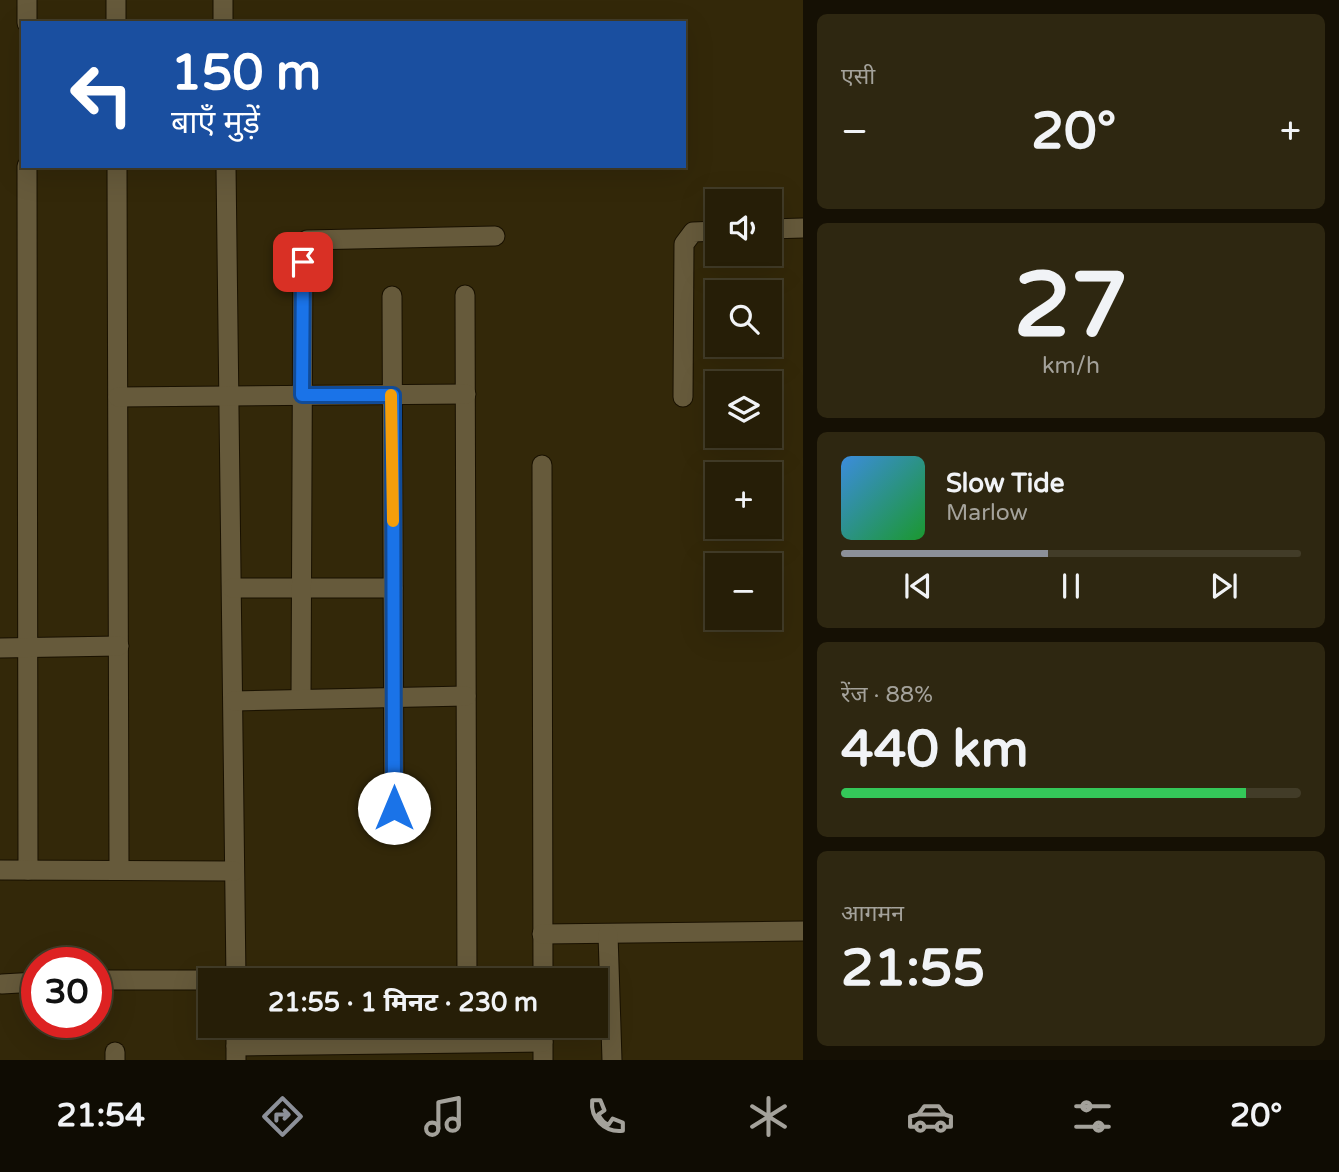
<!DOCTYPE html>
<html lang="hi">
<meta charset="utf-8">
<style>
:root{--surface:#261e07;--page:#2e2711;--text:#f1f3f6;--muted:#a4a29b;--line:#423c28;--accent:#8c9099}
body{margin:0;font-family:"Varela Round","Noto Sans Devanagari",sans-serif;background:var(--page);color:var(--text);height:100vh;display:flex;flex-direction:column;font-size:26px;white-space:nowrap}
*{box-sizing:border-box;margin:0}
p{font-size:23px;color:var(--muted)}
.icon{flex:none;width:38px;height:38px;fill:none;stroke:currentColor;stroke-width:2;stroke-linecap:round;stroke-linejoin:round}
.map{position:relative;flex:1;overflow:hidden}
.panel{display:flex;flex-direction:column;gap:14px;padding:14px;background:#151004;width:536px}
.panel>*{flex:none}
.hud{position:absolute;left:21px;top:21px;width:665px;height:147px;border-radius:0px;box-shadow:0 7px 28px #0002,0 0 0 2px var(--line);background:#1a4fa0;color:#fff;overflow:hidden}
.fabs{position:absolute;left:705px;top:189px;display:grid;gap:14px}
.fabs a{display:grid;place-items:center;width:77px;height:77px;border-radius:0px;background:var(--surface);box-shadow:0 7px 28px #0002,0 0 0 2px var(--line);font-size:35px}
.speed{position:absolute;left:21px;top:947px;display:flex;gap:14px;font-size:35px;font-weight:700;text-align:center}
.speed>*{display:grid;place-content:center;width:91px;height:91px;border-radius:50%;background:var(--surface);box-shadow:0 7px 28px #0002,0 0 0 2px var(--line);line-height:1}
.speed .limit{border:10px solid #d22;background:#fff;color:#111}
.pin{position:absolute;display:grid;place-items:center;width:60px;height:60px;color:#fff;margin:-30px;border-radius:14px;box-shadow:0 4px 10px #0006}
.me{position:absolute;width:77px;margin:-38px;rotate:0deg;stroke-linejoin:round;filter:drop-shadow(0 0 5px #0008)}
.turn{display:flex;align-items:center;gap:24px;height:147px;padding:0 35px;font-size:32px}
.turn .icon{width:91px;height:91px;stroke-width:2.5}
.turn b{display:block;font-size:49px;line-height:60px}
.big{font-size:52px;font-weight:700;line-height:1.1}
.panel .widget{flex:1;display:flex;flex-direction:column;justify-content:center;gap:10px;min-width:0;padding:0 24px;border-radius:10px;background:var(--page)}
.panel .dial{align-items:center;gap:0}
.dial b{font-size:91px;line-height:1}
.song{display:flex;align-items:center;gap:21px}
.cover{width:84px;height:84px;border-radius:10px;background:linear-gradient(135deg,hsl(210 70% 55%),hsl(130 70% 35%))}
.played{height:7px;border-radius:4px;background:linear-gradient(90deg,var(--accent) 45%,var(--line) 45%)}
.keys{display:flex;justify-content:space-around;direction:ltr}
.heat{display:flex;justify-content:space-between;align-items:center;font-size:38px;direction:ltr}
.charge{height:10px;border-radius:5px;background:linear-gradient(90deg,#34c759 88%,var(--line) 0)}
.trip{position:absolute;left:198px;top:968px;width:410px;height:70px;border-radius:0px;background:var(--surface);box-shadow:0 7px 28px #0002,0 0 0 2px var(--line);font-weight:700;line-height:70px;text-align:center}
.dock{display:flex;height:112px;justify-content:space-around;align-items:center;background:#0f0c03;color:var(--muted)}
.dock .icon{width:49px;height:49px}
.dock .selected{color:var(--accent)}
.dock b{font-size:32px;color:var(--text)}
main{display:flex;flex:1;min-height:0}
.map>svg:first-child{display:block}
</style>
<main>
<div class="map">
<svg width="804" height="1060" viewBox="0 0 804 1060">
<rect width="100%" height="100%" fill="#332809"/>
<g fill="none" stroke-linecap="round" stroke-linejoin="round">
<defs>
<g id="minor">
<polyline points="27,0 27,23"/>
<polyline points="116,0 116,23"/>
<polyline points="223,0 223,23"/>
<polyline points="27,166 28,870"/>
<polyline points="117,166 119,870"/>
<polyline points="226,166 236,980"/>
<polyline points="770,229 804,228"/>
<polyline points="465,295 467,980"/>
<polyline points="392,296 394,808"/>
<polyline points="118,397 466,394"/>
<polyline points="683,397 684,244 693,232 718,231"/>
<polyline points="542,465 543,980"/>
<polyline points="232,588 393,588"/>
<polyline points="0,648 119,646"/>
<polyline points="301,699 303,243 307,240 495,236"/>
<polyline points="234,701 466,696"/>
<polyline points="0,870 234,871"/>
<polyline points="542,934 804,931"/>
<polyline points="608,934 612,1060"/>
<polyline points="96,980 236,980"/>
<polyline points="2,984 37,982"/>
<polyline points="236,1026 236,1060"/>
<polyline points="543,1026 543,1060"/>
<polyline points="236,1046 543,1042"/>
<polyline points="115,1052 115,1060"/>
</g>
</defs>
<use href="#minor" stroke="#191100" stroke-width="21"/>
<use href="#minor" stroke="#665a3b" stroke-width="19"/>
</g>
<g fill="none" stroke-linecap="round" stroke-linejoin="round">
<defs>
<polyline id="route" points="303,262 302,395 393,395 394,808"/>
</defs>
<use href="#route" stroke="#114b97" stroke-width="18"/>
<use href="#route" stroke="#1a73e8" stroke-width="12"/>
<polyline stroke="#f59e0b" stroke-width="12" points="391,395 393,521"/>
</g>
</svg>
<div class="fabs">
<a><svg class="icon" aria-label="sound" viewBox="0 0 24 24"><path d="M4 9h4l5-4v14l-5-4H4zM17 9q2 3 0 6"/></svg></a>
<a><svg class="icon" aria-label="search" viewBox="0 0 24 24"><circle cx="10" cy="10" r="6"/><path d="M15 15l6 6"/></svg></a>
<a><svg class="icon" aria-label="layers" viewBox="0 0 24 24"><path d="M12 4l9 5-9 5-9-5zM3 14l9 5 9-5"/></svg></a>
<a>+</a>
<a>−</a>
</div>
<div class="speed"><div class="limit">30</div></div>
<div class="pin" style="left:303px;top:262px;background:#d93025"><svg class="icon" aria-label="arrive" viewBox="0 0 24 24"><path d="M6 21V4h12l-3 4 3 4H6"/></svg></div>
<svg class="me" style="left:394px;top:808px" viewBox="-20 -20 40 40"><circle r="19" fill="#fff"/><path d="M0-13L10 11 0 6-10 11z" fill="#1a73e8"/></svg>
<div class="trip">21:55 · 1 मिनट · 230 m</div>
<div class="hud">
<div class="turn"><svg class="icon" aria-label="left" viewBox="0 0 24 24"><path d="M17 20v-9H6M10 6l-5 5 5 5"/></svg><div><b>150 m</b>बाएँ मुड़ें</div></div>
</div>
</div>
<section class="panel">
<div class="widget"><p>एसी</p>
<div class="heat"><a>−</a><b class="big">20°</b><a>+</a></div>
</div>
<div class="widget dial"><b>27</b><p>km/h</p></div>
<div class="widget">
<div class="song"><i class="cover"></i><div><b>Slow Tide</b><p>Marlow</p></div></div>
<div class="played"></div>
<div class="keys"><svg class="icon" aria-label="previous" viewBox="0 0 24 24"><path d="M18 5L8 12l10 7zM5 5v14"/></svg><svg class="icon" aria-label="pause" viewBox="0 0 24 24"><path d="M8 5v14M16 5v14"/></svg><svg class="icon" aria-label="next" viewBox="0 0 24 24"><path d="M6 5l10 7-10 7zM19 5v14"/></svg></div>
</div>
<div class="widget"><p>रेंज · 88%</p><b class="big">440 km</b><div class="charge"></div></div>
<div class="widget"><p>आगमन</p><b class="big">21:55</b></div>
</section>
</main>
<nav class="dock">
<b>21:54</b>
<svg class="icon selected" aria-label="directions" viewBox="0 0 24 24"><path d="M12 3l9 9-9 9-9-9zM9 14v-3h6M13 9l2 2-2 2"/></svg>
<svg class="icon" aria-label="music" viewBox="0 0 24 24"><path d="M9 18V5l10-2v13"/><circle cx="6" cy="18" r="3"/><circle cx="16" cy="16" r="3"/></svg>
<svg class="icon" aria-label="phone" viewBox="0 0 24 24"><path d="M5 4h4l2 5-3 2q2 4 5 5l2-3 5 2v4C11 20 4 13 5 4z"/></svg>
<svg class="icon" aria-label="climate" viewBox="0 0 24 24"><path d="M12 3v18M4 7l16 10M4 17L20 7"/></svg>
<svg class="icon" aria-label="car" viewBox="0 0 24 24"><path d="M5 17H2v-5l4-1 3-4h7l3 4 3 1v5h-3M9 17h6M6 11h13"/><circle cx="7" cy="17" r="2"/><circle cx="17" cy="17" r="2"/></svg>
<svg class="icon" aria-label="filters" viewBox="0 0 24 24"><path d="M4 7h16M4 17h16"/><circle cx="9" cy="7" r="2"/><circle cx="15" cy="17" r="2"/></svg>
<b>20°</b>
</nav>
